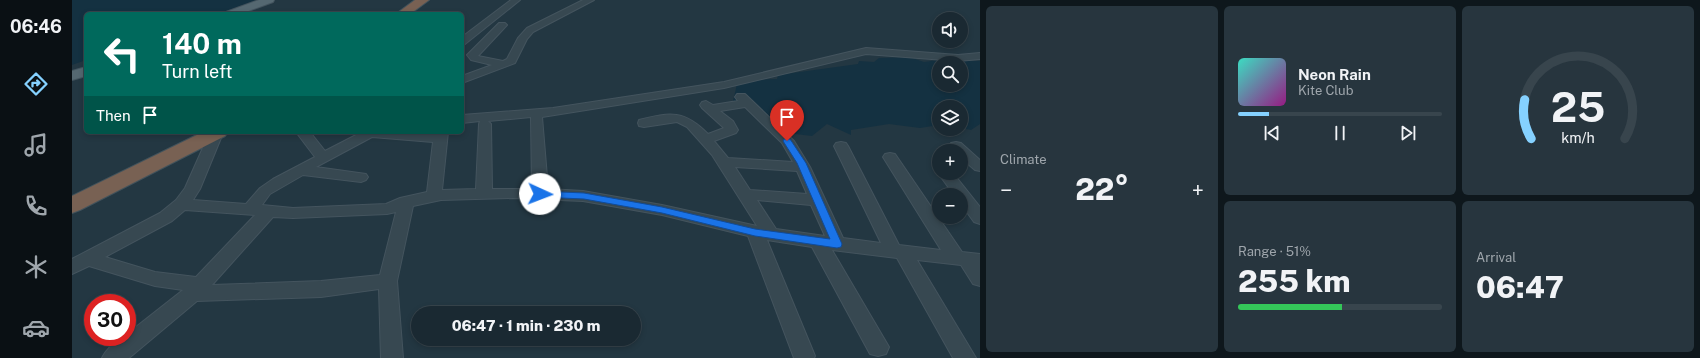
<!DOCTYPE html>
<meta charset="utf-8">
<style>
:root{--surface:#1a2932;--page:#27353e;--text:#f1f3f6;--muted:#9fa6ac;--line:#38454d;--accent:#85d1ff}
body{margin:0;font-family:"Public Sans",sans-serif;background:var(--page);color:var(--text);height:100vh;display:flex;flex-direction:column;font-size:15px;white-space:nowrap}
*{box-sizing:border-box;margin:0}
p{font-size:13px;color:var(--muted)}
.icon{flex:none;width:22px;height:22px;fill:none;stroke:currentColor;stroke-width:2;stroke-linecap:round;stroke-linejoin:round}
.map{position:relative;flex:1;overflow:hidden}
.drawer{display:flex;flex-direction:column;gap:6px;padding:6px;background:#0e171c;width:720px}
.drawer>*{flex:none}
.banner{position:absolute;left:12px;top:12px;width:380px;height:122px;border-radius:6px;box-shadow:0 2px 6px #0003,0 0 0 1px var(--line);background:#00695c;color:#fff;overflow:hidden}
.tools{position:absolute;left:860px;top:12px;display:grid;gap:8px}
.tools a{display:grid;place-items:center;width:36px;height:36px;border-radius:50%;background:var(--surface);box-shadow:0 2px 6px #0003,0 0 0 1px var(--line);font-size:20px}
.speed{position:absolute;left:12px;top:294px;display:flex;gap:8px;font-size:20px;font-weight:700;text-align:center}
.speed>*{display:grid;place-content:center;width:52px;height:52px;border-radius:50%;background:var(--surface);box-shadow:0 2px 6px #0003,0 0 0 1px var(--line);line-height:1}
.speed .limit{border:6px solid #d22;background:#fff;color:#111}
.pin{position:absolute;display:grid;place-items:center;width:34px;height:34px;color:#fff;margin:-41px -17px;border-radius:50% 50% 50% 0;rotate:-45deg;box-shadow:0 0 4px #0007}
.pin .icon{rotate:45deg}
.me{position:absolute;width:44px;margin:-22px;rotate:92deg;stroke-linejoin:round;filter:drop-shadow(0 0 3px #0008)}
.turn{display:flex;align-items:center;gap:14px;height:84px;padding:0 12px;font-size:18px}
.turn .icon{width:52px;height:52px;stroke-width:2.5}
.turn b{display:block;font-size:28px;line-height:34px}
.then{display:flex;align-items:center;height:38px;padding:0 12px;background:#0003;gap:8px;font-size:15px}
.big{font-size:30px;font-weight:800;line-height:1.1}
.drawer .widget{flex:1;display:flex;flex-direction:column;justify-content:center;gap:6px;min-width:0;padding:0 14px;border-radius:6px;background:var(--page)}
.drawer .dial{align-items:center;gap:0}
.dial svg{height:104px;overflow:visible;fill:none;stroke:var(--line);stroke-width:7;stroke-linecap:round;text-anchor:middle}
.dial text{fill:var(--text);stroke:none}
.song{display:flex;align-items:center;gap:12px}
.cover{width:48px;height:48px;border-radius:6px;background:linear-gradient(135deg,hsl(170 70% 55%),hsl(310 70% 35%))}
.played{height:4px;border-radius:2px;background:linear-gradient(90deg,var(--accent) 15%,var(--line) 15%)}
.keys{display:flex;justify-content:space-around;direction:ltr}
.heat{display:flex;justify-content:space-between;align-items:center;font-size:22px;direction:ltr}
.charge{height:6px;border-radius:3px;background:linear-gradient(90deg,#34c759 51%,var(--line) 0)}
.drawer .tiles{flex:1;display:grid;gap:6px;grid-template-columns:repeat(3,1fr)}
.widget:first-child{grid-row:span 2}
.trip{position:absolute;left:339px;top:306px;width:230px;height:40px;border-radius:20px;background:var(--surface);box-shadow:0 2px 6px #0003,0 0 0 1px var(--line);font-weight:800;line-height:40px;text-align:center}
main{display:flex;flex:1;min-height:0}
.dock{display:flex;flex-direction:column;width:72px;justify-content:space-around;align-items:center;background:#0a1014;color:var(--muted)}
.dock .icon{width:28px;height:28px}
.dock .active{color:var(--accent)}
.dock b{font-size:18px;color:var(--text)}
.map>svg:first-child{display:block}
</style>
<main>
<nav class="dock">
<b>06:46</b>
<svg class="icon active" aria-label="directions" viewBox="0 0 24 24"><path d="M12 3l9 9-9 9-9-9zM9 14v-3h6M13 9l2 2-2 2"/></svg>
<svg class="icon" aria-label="music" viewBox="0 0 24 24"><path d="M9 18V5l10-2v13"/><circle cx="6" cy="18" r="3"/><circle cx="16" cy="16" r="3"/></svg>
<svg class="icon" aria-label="phone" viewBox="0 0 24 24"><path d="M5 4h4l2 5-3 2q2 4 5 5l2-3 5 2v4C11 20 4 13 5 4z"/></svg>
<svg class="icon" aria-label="climate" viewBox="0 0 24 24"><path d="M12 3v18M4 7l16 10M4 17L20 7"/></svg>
<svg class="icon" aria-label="car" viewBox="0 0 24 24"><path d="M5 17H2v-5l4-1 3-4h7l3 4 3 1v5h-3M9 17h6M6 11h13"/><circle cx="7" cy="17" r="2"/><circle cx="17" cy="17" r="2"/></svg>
</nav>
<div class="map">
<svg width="908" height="358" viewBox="0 0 908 358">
<rect width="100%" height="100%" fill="#233742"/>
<g fill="#143141" fill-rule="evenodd">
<polygon points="0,0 186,0 146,14 14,14 14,60 0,65"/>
<path d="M837,57L852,62L867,60L908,61V124L899,130L889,128V107H867V125L848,128L817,124L779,130V135L755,124L740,136L715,133L707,120L685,115L661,101L666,80L705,79L706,75L786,64L787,61L802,62L807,58ZM867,63H889V85H867Z"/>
</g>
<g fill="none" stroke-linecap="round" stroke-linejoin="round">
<defs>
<g id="minor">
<polygon points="439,0 448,0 393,44 390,45 390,37"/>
<polygon points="511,0 522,0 461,32 455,39 443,63 390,83 390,76 420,65 399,60 395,55 427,23 433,23 435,25 406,56 431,61 435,59 446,38 455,28"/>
<path d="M794,48L886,55L908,53V59L886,61L794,54L652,88L470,117L476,189L511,191L590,205L685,226L640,155L615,127L605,122L572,127L567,126L566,123L567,120C599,112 612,110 636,134L652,128L630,108L628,105L630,102L634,101L641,105L666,101L663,97L665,94H673L722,141L738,167L771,238L809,243L762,146L764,143L769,142L774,143L776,146L827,245L869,250L811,157L813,154L818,153L823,154L890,252L908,254V286L901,284L889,265L845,260L904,358H881L825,258L760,250L817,347L814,354L806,356L798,354L740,247L695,240L743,356L742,358H722L676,236L590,215L511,201L441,198L369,200L341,206L325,281L331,358H309L307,289L249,297L125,301L57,358H30C34,350 46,337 55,337V334L111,290L83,286L17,266L0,274V259L88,213L104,200L113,188L138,132L151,133L128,189L121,200L174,204L188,188L201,179L243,157L224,132H238L253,151L290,132L362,134V132H376L370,190L404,189L407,124L408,121L390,123V115L481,108L652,82ZM673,107L710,143L721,162L656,158L642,141L664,133L666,130L661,121L648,111ZM459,117L460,189H420L419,124L416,121ZM300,137L361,142L355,192L328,198L314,204L221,208L190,205L198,194L231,175L289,182L294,180L296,177L294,174L244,167ZM663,167L725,171L735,194L678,190ZM685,200L739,205L753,236L704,229ZM113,210L183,215L124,277L83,272L33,257L100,221ZM324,212L308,275L249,281L140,285L201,217L221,218L315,214Z"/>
<polygon points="884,142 889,143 908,160 908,171 903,170 889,158 889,151 881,151 877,146 879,143"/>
<polygon points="867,171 867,173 881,173 908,207 908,224 902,222 889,204 889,195 882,195 866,173"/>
</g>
<g id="major">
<polygon points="187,0 202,0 201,2 168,14 153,14 154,12"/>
<polygon points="14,67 14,76 0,80 0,71"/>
</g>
<g id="highway">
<polygon points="343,0 357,0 338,14 324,14"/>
<polygon points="131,132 156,132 153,136 8,210 0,213 0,196"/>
</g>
</defs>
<use href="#minor" stroke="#44545e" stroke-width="2"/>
<use href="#major" stroke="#44545e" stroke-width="2"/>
<use href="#highway" stroke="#42535c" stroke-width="2"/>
<use href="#minor" fill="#374851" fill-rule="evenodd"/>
<use href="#major" fill="#556871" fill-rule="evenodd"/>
<use href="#highway" fill="#786153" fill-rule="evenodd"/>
</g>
<polygon fill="#1a73e8" stroke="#114b97" points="712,139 718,139 734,163 770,244 769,247 765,248 683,236 590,213 512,199 468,197 463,194 468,191 512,193 590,207 683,229 758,239 725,163 711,141"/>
</svg>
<div class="tools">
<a><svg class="icon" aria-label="sound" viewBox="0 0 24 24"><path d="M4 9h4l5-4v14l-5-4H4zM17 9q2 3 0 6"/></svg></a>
<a><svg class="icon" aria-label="search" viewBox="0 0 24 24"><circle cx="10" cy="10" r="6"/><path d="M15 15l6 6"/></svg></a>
<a><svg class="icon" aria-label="layers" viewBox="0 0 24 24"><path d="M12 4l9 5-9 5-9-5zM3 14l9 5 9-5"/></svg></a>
<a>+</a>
<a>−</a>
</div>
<div class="speed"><div class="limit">30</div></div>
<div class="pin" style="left:715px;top:141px;background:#d93025"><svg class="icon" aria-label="arrive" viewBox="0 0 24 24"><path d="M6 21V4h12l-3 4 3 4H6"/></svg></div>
<svg class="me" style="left:468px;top:194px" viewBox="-20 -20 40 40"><circle r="19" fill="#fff"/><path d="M0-13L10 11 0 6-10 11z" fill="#1a73e8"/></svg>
<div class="trip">06:47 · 1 min · 230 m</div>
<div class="banner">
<div class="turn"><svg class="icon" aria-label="left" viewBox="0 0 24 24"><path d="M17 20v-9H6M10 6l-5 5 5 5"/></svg><div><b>140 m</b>Turn left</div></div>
<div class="then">Then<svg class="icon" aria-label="arrive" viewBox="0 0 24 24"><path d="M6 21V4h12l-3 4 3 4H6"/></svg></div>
</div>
</div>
<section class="drawer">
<div class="tiles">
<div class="widget"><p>Climate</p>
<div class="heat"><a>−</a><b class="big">22°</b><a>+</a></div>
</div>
<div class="widget">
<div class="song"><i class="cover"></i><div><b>Neon Rain</b><p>Kite Club</p></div></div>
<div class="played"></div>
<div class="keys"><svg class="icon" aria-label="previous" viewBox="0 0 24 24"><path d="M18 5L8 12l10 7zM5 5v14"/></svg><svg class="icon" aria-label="pause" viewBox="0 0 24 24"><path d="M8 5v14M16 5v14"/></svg><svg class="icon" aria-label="next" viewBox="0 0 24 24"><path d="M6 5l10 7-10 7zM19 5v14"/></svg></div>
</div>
<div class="widget dial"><svg viewBox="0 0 100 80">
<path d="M14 69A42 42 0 1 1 86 69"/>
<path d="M14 69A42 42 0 0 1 9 39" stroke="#85d1ff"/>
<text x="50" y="56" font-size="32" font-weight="700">25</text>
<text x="50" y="72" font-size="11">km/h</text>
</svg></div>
<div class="widget"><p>Range · 51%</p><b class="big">255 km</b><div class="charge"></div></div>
<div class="widget"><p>Arrival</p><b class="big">06:47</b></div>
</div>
</section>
</main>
